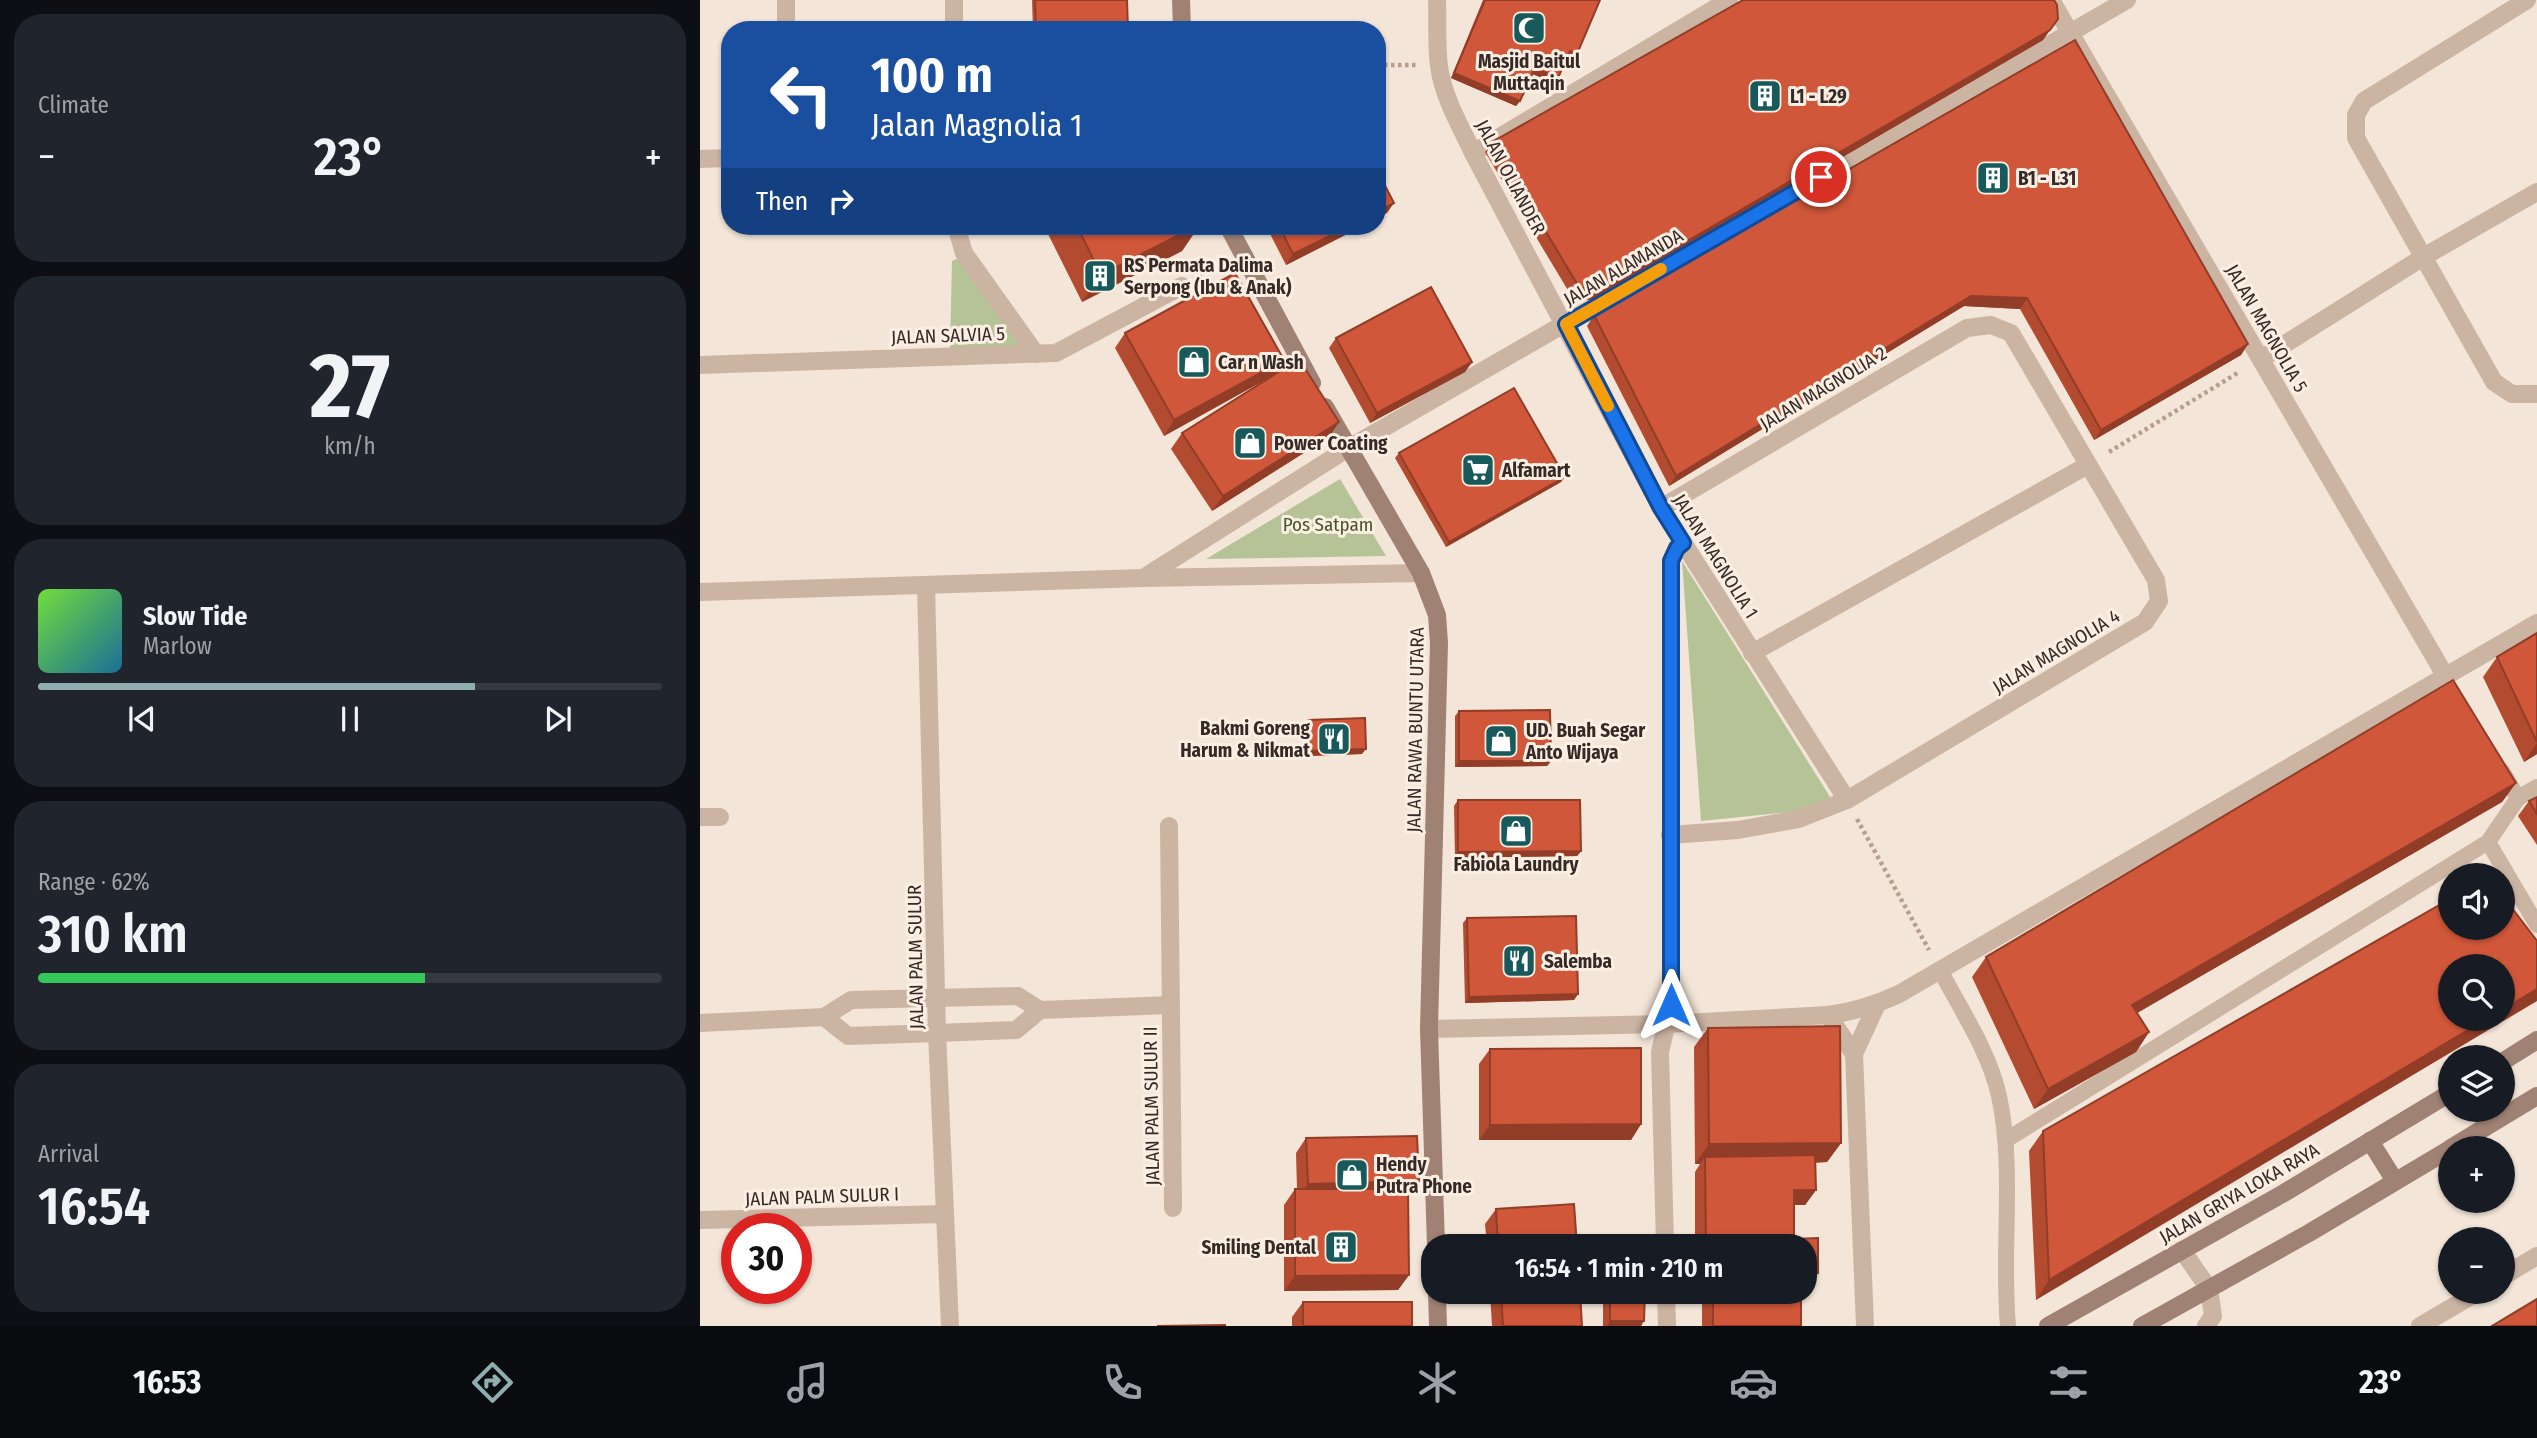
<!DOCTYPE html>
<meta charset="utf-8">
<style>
:root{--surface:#171b24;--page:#20242c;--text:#f1f3f6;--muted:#9ea1a6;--line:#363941;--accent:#8faeb0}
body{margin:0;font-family:"Fira Sans Condensed",sans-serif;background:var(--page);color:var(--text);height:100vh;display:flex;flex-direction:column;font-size:26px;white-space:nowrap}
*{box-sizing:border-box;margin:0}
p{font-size:23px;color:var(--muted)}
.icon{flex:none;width:38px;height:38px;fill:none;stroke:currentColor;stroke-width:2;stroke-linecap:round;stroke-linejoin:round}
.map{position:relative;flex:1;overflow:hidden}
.sheet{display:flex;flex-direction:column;gap:14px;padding:14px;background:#0d0f14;width:700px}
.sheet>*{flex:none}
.top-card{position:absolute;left:21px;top:21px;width:665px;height:214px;border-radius:28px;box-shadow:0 2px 5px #0004;background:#1a4fa0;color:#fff;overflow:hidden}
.tools{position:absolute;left:1738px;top:863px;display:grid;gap:14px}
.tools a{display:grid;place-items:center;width:77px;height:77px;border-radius:50%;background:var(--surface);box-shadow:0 2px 5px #0004;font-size:35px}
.speed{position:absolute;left:21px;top:1213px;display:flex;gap:14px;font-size:35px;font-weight:700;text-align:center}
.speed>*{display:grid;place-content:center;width:91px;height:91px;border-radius:50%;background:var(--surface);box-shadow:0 2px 5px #0004;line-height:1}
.speed .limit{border:10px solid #d22;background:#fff;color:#111}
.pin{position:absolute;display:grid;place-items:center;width:60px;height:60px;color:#fff;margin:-30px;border:4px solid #fff;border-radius:50%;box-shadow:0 2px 7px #0007}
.me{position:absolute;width:77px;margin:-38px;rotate:0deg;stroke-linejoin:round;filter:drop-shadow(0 0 5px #0008)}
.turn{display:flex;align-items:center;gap:24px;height:147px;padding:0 35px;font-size:32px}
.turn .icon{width:91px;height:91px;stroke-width:2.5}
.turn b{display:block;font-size:49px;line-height:60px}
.then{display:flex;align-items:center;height:66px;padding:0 35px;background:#0003;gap:14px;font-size:26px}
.big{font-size:52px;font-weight:600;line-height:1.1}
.sheet .card{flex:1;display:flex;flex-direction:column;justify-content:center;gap:10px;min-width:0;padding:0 24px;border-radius:28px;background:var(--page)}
.sheet .dial{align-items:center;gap:0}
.dial b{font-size:91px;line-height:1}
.song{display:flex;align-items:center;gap:21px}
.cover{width:84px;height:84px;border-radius:10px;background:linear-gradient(135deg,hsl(100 70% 55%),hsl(200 70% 35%))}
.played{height:7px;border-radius:4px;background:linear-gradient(90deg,var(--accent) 70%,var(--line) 70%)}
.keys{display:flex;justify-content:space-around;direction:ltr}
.heat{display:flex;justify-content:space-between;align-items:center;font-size:38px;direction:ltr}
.charge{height:10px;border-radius:5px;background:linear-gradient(90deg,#34c759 62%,var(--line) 0)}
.trip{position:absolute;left:721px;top:1234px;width:396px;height:70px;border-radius:28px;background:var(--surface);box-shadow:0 2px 5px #0004;font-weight:600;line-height:70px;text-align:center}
.dock{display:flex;height:112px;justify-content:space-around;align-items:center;background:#090b0e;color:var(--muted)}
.dock .icon{width:49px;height:49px}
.dock .on{color:var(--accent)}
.dock b{font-size:32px;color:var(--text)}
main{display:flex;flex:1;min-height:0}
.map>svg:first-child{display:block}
</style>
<main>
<section class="sheet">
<div class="card"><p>Climate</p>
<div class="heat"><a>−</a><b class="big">23°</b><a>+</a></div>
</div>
<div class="card dial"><b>27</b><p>km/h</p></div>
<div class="card">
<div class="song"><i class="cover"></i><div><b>Slow Tide</b><p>Marlow</p></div></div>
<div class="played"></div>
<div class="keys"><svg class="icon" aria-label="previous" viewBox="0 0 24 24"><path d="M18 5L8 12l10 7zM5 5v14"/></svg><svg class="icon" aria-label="pause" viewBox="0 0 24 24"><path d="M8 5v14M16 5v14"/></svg><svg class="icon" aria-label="next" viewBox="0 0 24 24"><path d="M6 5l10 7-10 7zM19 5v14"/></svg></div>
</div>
<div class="card"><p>Range · 62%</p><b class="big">310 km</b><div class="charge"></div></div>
<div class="card"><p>Arrival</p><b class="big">16:54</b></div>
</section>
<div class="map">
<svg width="1837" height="1326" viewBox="0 0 1837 1326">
<rect width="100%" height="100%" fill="#f3e5d8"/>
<g fill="#b6c397">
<polygon points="259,258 323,349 250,351 252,261"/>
<polygon points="640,479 686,556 506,559"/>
<polygon points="982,561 1132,800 1100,811 1001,821"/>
</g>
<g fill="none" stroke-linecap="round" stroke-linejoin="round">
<g stroke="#b89e8d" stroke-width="4.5" stroke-dasharray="3.5 3.5" stroke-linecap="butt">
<polyline points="677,65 717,65"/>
<polyline points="500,274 519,262"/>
<polyline points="1409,452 1539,372"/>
<polyline points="1157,819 1229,950"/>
</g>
<g stroke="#ccb4a3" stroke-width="16">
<polyline points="1818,798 1837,787"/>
<polyline points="1788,842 1837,925"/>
<path d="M1240,970C1261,1010 1289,1051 1299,1096C1315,1171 1301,1250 1308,1326"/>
<polyline points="1306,1140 1788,842 1818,798 1802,771"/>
</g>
<g stroke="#ccb4a3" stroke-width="18">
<polyline points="86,0 86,30"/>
<polyline points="254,0 254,30"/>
<path d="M737,0C738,22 736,45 739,66C743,97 760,125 773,153L961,508L1147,800"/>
<polyline points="1351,0 1746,677"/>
<polyline points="1827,0 1664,101 1656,115 1656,138 1794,382 1812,394 1837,394"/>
<polyline points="773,153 1029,0"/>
<polyline points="0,159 30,158"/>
<polyline points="256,226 264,253 336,354"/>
<polyline points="1561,359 1725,256 1837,192"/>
<polyline points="0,365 356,353 482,286"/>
<polyline points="961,508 1267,328 1291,325 1311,333 1456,580 1459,601 1445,622 1147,800 1099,819 1038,830 970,835"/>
<polyline points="443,578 647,449 1427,0"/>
<polyline points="226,586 237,1033 250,1326"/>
<polyline points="0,592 443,578 721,573"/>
<polyline points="1052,653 1388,465"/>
<polyline points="0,817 20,817"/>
<polyline points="469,826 473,1208"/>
<polyline points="1128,1015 1154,1054"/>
<polyline points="124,1017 148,1036 237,1033 316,1030 340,1010"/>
<polyline points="0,1023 124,1017 151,1000 318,996 340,1010 471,1005"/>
<path d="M729,1029L966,1024L1128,1015C1154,1012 1175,1005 1199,994L1837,623"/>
<polyline points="0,1220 244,1214"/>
<polyline points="965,1246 960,1052 971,1005 971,561 977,548 983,543"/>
<polyline points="1482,1250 1509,1289 1513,1316 1506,1326"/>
<polyline points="1802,1277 1837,1256"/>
<polyline points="966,1292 967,1326"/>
<polyline points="1165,1326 1154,1054 1177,1004"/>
<polyline points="1720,1326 1778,1292"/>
</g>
<g stroke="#a08274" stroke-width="18">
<polyline points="481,0 482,30"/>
<polyline points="528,226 612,383"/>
<polyline points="625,407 721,573 737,615 739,643 729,1029 736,1246"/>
<polyline points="1802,1062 1837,1040"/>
<polyline points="1670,1141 1695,1181"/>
<polyline points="1751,1148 1837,1096"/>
<polyline points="737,1292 738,1326"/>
<polyline points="1348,1326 1584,1193 1750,1093"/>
<polyline points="1442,1326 1609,1233 1750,1149"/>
</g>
</g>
<g fill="#b34b31">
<polygon points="332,0 427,0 428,30 333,30"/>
<polygon points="783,0 900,0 877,54 873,59 867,57 854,83 832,74 820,101 816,106 751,78"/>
<polygon points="1350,30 1343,40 896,301 872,297 785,152 792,142"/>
<polygon points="1375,40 1548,344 1541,355 1394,440 1320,309 1264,306 969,486 887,326 894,315"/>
<polygon points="344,226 499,226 482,251 382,302"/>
<polygon points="566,226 663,226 586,265"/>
<polygon points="425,333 584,360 574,375 464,436 415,348"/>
<polygon points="636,338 772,362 765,372 670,423 629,348"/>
<polygon points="639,422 629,437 512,511 471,449 482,433"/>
<polygon points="699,453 861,482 746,547 695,458"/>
<polygon points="1837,633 1837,754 1824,762 1783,677 1797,657"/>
<polygon points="759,711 851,761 847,766 755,767 755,716"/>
<polygon points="609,720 662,754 606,756 605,725"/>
<polygon points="1816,783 1802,802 1437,1013 1449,1032 1436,1052 1334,1109 1272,977 1286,957"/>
<polygon points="1837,797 1837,845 1818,816 1829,801"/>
<polygon points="758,800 881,851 877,856 755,858 754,806"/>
<polygon points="1750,899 1336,1300 1329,1151 1343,1131"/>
<polygon points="767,918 878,994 874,1000 765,1003 763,923"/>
<polygon points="1140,1026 1141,1143 1127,1162 1115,1163 1116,1190 1105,1205 1094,1205 1094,1239 1118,1238 1118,1273 1108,1289 1104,1289 1104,1246 995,1246 995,1172 1000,1164 995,1164 994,1047 1008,1028"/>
<polygon points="790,1049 941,1124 931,1140 779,1140 779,1064"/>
<polygon points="606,1138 719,1181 708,1196 709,1275 698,1290 584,1291 584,1205 595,1189 597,1189 596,1153"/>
<polygon points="796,1209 877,1246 787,1246 785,1224"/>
<polygon points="790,1292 880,1292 882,1326 792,1326"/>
<polygon points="903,1292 945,1292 941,1326 903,1326"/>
<polygon points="1008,1292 1101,1292 1101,1326 1002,1326 1002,1300"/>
<polygon points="603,1302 712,1326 592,1326 592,1317"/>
</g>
<g fill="#923d28">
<polygon points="1350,30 1343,40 896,301 872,297 879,287"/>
<polygon points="835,68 858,78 854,83 831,73"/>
<polygon points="754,73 820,101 816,106 751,78"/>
<polygon points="694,203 687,213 677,218 677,212"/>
<polygon points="496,226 499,226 482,251 382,302 401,275"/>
<polygon points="650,226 663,226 586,265 593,254"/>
<polygon points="1271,296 1327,298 1320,309 1264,306 969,486 976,476"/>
<polygon points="1548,344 1541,355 1394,440 1401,430"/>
<polygon points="584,360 574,375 464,436 474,420"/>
<polygon points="772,362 765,372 670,423 677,413"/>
<polygon points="639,422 629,437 512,511 523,496"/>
<polygon points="865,477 861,482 746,547 749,542"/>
<polygon points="1837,743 1837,754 1824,762"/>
<polygon points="666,749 662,754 606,756 610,751"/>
<polygon points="759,761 851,761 847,766 755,767"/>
<polygon points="1816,783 1802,802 1418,1024 1432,1005"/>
<polygon points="881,851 877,856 755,858 758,852"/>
<polygon points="1837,989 1837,1001 1336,1300 1349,1280 1788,1018 1802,1018 1802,1010"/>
<polygon points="878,994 874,1000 765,1003 769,997"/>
<polygon points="1449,1032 1436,1052 1334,1109 1348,1089"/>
<polygon points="941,1124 931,1140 779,1140 790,1125"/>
<polygon points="1141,1143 1127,1162 1005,1164 1005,1157 1000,1164 995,1164 1009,1144"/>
<polygon points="719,1181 708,1196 597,1199 608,1184"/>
<polygon points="1094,1190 1116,1190 1105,1205 1083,1205"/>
<polygon points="1118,1273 1108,1289 1104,1289 1104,1274"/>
<polygon points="709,1275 698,1290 584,1291 595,1276"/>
<polygon points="910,1321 944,1321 941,1326 907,1326"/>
</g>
<g fill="#d05739" stroke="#923d28" stroke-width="2">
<polygon points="335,0 427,0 428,30 336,30"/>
<polygon points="785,0 900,0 877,54 870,51 858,78 835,68 820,101 754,73"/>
<polygon points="1043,0 1354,0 1357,5 1358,19 1350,30 903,290 879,287 792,142"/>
<polygon points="1375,40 1548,344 1401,430 1327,298 1271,296 976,476 894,315"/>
<polygon points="677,170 694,203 677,212"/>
<polygon points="377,226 496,226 401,275"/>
<polygon points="579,226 650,226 593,254"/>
<polygon points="535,273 584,360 474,420 425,333"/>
<polygon points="731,287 772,362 677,413 636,338"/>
<polygon points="599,359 639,422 523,496 482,433"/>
<polygon points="814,388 865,477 749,542 699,453"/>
<polygon points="1837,633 1837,742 1797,657"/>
<polygon points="1753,680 1816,783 1432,1005 1449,1032 1348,1089 1286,957"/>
<polygon points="850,710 851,761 759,761 759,711"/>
<polygon points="665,718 666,749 610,751 609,720"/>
<polygon points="1837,797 1837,814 1829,801"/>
<polygon points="758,800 880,800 881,851 758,852"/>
<polygon points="1802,895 1837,941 1837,989 1802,1010 1802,966 1750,966 1750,1018 1788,1018 1349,1280 1343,1131 1750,899 1750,928 1802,928"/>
<polygon points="876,916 878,994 769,997 767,918"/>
<polygon points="1140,1026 1141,1143 1009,1144 1008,1028"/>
<polygon points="941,1048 941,1124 790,1125 790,1049"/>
<polygon points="717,1136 719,1181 608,1184 606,1138"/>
<polygon points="1115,1155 1116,1190 1094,1190 1094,1239 1118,1238 1118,1273 1104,1274 1104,1246 1006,1246 1005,1157"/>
<polygon points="595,1189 708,1189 709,1275 595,1276"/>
<polygon points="874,1204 877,1246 798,1246 796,1209"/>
<rect x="910" y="1244" width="35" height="2"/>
<polygon points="801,1292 880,1292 882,1326 803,1326"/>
<polygon points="910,1292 945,1292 944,1321 910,1321"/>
<rect x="1013" y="1292" width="88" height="34"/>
<polygon points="1837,1299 1837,1326 1792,1326"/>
<rect x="603" y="1302" width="109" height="24"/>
<polygon points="525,1325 525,1326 457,1326"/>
</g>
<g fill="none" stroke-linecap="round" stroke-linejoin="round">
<defs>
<polyline id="route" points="971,1005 971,561 977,548 983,543 961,508 866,324 1121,177"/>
</defs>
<use href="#route" stroke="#114b97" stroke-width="18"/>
<use href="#route" stroke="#1a73e8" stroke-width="12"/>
<polyline stroke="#f59e0b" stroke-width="12" points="908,406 866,324 961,269"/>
</g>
<defs>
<symbol id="mosque-square" viewBox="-11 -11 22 22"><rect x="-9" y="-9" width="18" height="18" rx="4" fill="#185a5b" stroke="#fbefe4"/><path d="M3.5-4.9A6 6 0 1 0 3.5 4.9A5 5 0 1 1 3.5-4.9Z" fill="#fff"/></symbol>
<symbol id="building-square" viewBox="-11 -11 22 22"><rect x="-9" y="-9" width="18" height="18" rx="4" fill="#185a5b" stroke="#fbefe4"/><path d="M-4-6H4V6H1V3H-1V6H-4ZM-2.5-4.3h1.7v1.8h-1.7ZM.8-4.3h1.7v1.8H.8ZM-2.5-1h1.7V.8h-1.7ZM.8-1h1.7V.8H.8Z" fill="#fff"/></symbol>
<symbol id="shop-square" viewBox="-11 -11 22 22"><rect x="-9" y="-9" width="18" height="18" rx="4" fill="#185a5b" stroke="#fbefe4"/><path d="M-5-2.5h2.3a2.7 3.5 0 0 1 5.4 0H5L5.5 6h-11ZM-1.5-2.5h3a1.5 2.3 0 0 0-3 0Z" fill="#fff"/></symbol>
<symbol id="supermarket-square" viewBox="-11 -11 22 22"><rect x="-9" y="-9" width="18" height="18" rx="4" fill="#185a5b" stroke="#fbefe4"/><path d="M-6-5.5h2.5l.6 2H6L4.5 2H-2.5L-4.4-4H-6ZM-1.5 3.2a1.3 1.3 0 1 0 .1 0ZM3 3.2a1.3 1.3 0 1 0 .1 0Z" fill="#fff"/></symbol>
<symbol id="restaurant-square" viewBox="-11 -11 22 22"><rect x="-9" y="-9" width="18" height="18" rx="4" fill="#185a5b" stroke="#fbefe4"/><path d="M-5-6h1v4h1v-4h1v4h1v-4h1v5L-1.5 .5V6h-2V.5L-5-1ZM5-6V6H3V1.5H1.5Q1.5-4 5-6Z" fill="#fff"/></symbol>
</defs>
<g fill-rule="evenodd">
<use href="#mosque-square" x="810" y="9" width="38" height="38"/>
<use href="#building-square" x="1046" y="77" width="38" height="38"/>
<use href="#building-square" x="1274" y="159" width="38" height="38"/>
<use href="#building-square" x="381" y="257" width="38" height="38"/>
<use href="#shop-square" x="475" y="343" width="38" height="38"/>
<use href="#shop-square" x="531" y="424" width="38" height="38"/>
<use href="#supermarket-square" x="759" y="451" width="38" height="38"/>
<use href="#restaurant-square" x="615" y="720" width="38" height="38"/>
<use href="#shop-square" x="782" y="722" width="38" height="38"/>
<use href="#shop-square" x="797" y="812" width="38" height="38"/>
<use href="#restaurant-square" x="800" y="942" width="38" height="38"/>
<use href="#shop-square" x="633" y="1156" width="38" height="38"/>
<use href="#building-square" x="622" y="1228" width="38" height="38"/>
</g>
<g text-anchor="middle" stroke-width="6" stroke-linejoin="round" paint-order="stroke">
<g font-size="19" font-weight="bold" fill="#362a26" stroke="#fbefe4" text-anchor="start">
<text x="829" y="68" text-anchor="middle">Masjid Baitul<tspan x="829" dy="22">Muttaqin</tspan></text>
<text x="1090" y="103">L1 - L29</text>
<text x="1318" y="185">B1 - L31</text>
<text x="424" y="272">RS Permata Dalima<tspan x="424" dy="22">Serpong (Ibu &amp; Anak)</tspan></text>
<text x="518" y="369">Car n Wash</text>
<text x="574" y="450">Power Coating</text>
<text x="802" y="477">Alfamart</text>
<text x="610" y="735" text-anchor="end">Bakmi Goreng<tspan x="610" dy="22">Harum &amp; Nikmat</tspan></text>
<text x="826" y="737">UD. Buah Segar<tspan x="826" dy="22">Anto Wijaya</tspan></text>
<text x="816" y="871" text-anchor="middle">Fabiola Laundry</text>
<text x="844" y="968">Salemba</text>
<text x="676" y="1171">Hendy<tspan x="676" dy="22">Putra Phone</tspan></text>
<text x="616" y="1254" text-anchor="end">Smiling Dental</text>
</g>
<g font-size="19" fill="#362a26" stroke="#fbefe4">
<text transform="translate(811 177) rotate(62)" y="7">JALAN OLIANDER</text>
<text transform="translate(923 267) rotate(-30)" y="7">JALAN ALAMANDA</text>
<text transform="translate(1567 328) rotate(60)" y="7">JALAN MAGNOLIA 5</text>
<text transform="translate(248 335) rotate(-2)" y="7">JALAN SALVIA 5</text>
<text transform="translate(1123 388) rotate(-31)" y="7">JALAN MAGNOLIA 2</text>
<text transform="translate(1016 556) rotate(58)" y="7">JALAN MAGNOLIA 1</text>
<text transform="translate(1356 651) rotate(-31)" y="7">JALAN MAGNOLIA 4</text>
<text transform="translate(715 730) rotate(-89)" y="7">JALAN RAWA BUNTU UTARA</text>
<text transform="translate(215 957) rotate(-91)" y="7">JALAN PALM SULUR</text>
<text transform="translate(451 1106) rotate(-91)" y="7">JALAN PALM SULUR II</text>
<text transform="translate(1539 1193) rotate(-30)" y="7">JALAN GRIYA LOKA RAYA</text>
<text transform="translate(122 1196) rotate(-2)" y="7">JALAN PALM SULUR I</text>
</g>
<g font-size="19" fill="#475727" stroke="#fbefe4">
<text x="628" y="531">Pos Satpam</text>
</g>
</g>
</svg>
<div class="tools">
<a><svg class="icon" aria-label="sound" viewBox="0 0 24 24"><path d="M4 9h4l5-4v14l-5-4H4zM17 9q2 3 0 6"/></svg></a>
<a><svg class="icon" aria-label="search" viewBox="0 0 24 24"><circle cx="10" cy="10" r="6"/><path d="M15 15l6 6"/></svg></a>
<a><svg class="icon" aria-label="layers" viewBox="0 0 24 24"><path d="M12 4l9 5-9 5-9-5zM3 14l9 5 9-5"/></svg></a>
<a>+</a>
<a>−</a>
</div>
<div class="speed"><div class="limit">30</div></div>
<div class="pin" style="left:1121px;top:177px;background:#d93025"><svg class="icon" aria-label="arrive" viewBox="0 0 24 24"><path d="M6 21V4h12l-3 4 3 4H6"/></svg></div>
<svg class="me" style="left:971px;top:1005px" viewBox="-20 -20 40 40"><path d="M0-17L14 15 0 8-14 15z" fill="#1a73e8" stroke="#fff" stroke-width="4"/></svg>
<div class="trip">16:54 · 1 min · 210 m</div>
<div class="top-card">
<div class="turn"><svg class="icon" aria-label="left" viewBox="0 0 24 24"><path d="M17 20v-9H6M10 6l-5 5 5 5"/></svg><div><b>100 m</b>Jalan Magnolia 1</div></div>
<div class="then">Then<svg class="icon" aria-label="right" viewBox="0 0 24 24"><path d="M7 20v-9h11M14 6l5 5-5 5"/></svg></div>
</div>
</div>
</main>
<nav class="dock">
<b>16:53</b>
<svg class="icon on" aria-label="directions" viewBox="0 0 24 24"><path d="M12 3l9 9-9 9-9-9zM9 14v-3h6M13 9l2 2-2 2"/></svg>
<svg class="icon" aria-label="music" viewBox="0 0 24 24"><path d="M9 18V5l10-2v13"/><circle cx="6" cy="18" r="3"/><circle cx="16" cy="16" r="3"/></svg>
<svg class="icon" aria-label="phone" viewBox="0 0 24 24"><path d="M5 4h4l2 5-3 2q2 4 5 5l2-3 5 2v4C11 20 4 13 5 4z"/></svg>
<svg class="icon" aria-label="climate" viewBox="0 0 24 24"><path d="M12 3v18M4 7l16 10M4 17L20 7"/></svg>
<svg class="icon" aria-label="car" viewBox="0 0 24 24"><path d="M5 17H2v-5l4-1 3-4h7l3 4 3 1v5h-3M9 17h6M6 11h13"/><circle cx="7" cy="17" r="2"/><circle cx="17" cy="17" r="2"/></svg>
<svg class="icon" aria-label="filters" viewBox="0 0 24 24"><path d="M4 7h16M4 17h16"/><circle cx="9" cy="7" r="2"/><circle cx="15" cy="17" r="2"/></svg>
<b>23°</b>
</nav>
